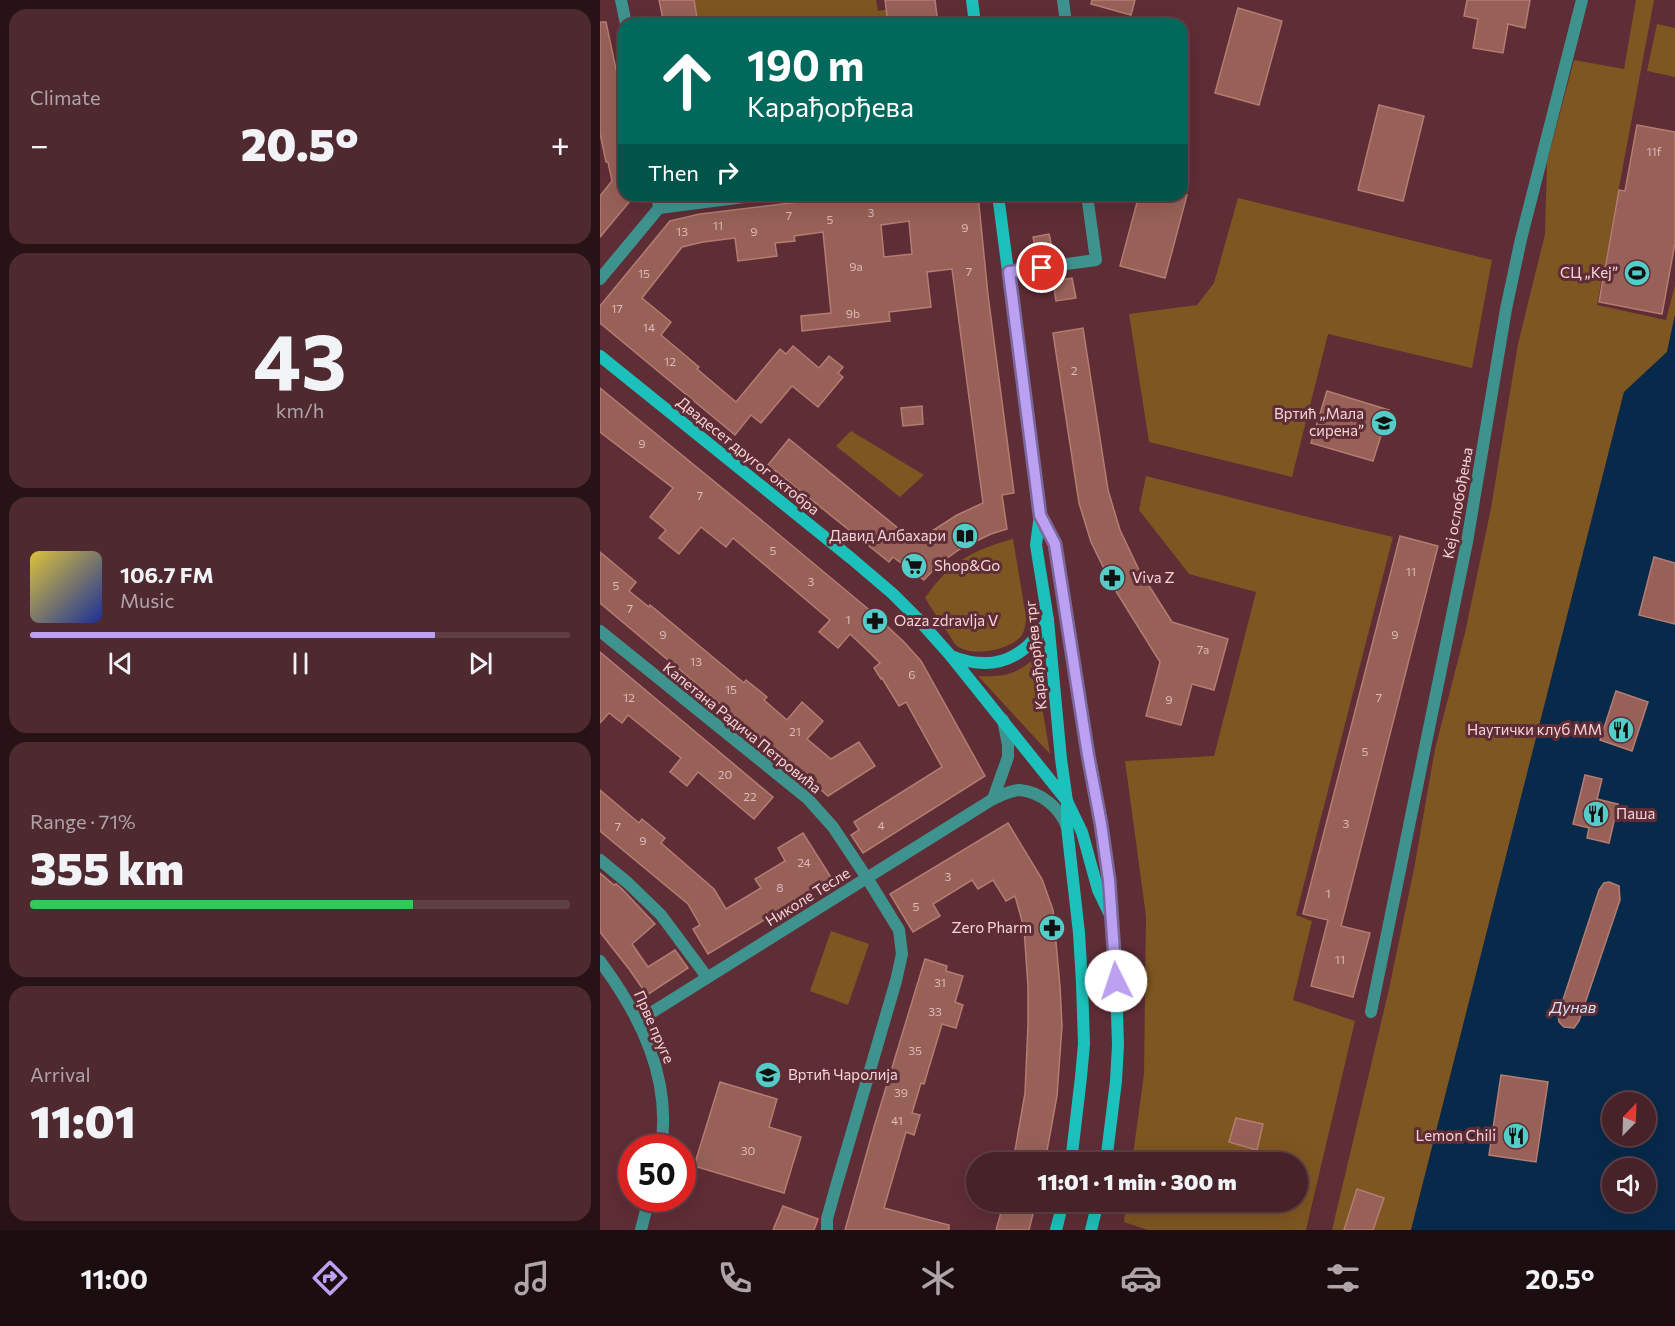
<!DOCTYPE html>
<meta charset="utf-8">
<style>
:root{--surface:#472228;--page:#4e2a30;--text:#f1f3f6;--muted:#b0a4a8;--line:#5f3f45;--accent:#bca0f2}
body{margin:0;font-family:Commissioner,sans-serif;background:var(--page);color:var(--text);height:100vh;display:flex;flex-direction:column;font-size:22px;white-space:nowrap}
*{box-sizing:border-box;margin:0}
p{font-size:20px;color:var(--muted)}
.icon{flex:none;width:33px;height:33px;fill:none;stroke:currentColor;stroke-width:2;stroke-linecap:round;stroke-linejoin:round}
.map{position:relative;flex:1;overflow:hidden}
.panel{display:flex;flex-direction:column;gap:9px;padding:9px;background:#271316;width:600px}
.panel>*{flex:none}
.top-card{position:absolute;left:18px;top:18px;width:570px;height:183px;border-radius:18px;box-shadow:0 6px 24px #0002,0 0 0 2px var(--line);background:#00695c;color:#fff;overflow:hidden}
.needle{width:39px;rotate:23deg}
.controls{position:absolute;left:1002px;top:1092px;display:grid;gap:12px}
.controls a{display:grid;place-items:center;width:54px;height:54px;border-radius:50%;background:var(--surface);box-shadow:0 6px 24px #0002,0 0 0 2px var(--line);font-size:30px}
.speed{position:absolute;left:18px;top:1134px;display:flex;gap:12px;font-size:30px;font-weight:700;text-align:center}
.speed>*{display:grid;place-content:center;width:78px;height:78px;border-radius:50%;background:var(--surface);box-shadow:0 6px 24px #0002,0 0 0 2px var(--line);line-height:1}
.speed .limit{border:9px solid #d22;background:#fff;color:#111}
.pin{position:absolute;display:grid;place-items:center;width:51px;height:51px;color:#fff;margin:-26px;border:3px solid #fff;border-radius:50%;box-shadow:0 2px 6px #0007}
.me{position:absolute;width:66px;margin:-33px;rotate:356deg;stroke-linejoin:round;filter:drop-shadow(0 0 4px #0008)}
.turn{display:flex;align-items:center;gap:21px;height:126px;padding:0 30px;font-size:27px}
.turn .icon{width:78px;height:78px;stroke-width:2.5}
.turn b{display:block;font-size:42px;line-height:51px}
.then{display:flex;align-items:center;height:57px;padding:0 30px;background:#0003;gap:12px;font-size:22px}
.big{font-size:45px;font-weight:800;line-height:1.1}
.panel .card{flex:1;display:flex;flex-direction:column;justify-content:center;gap:9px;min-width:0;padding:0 21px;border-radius:18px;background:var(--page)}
.panel .dial{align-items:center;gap:0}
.dial b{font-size:78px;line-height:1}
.song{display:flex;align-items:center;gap:18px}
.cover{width:72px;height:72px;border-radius:9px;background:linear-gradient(135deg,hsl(50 70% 55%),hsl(230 70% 35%))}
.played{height:6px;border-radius:3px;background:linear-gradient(90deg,var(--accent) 75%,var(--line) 75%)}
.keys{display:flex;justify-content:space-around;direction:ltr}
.heat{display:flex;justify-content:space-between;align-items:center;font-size:33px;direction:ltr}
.charge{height:9px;border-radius:4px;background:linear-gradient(90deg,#34c759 71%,var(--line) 0)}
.trip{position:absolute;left:366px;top:1152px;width:342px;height:60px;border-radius:30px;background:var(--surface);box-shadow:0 6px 24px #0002,0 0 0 2px var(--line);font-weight:800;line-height:60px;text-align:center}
.dock{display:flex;height:96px;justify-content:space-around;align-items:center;background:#1c0e10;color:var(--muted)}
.dock .icon{width:42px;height:42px}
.dock .current{color:var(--accent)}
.dock b{font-size:27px;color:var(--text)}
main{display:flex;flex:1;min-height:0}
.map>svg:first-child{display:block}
</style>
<main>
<section class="panel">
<div class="card"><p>Climate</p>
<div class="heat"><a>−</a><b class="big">20.5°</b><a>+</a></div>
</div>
<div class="card dial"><b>43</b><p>km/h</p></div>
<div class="card">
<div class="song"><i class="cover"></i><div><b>106.7 FM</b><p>Music</p></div></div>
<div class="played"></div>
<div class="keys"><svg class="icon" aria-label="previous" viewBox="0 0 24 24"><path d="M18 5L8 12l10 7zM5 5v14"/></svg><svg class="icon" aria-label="pause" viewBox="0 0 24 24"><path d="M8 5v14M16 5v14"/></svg><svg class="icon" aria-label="next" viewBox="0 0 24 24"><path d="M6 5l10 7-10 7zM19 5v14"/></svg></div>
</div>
<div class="card"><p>Range · 71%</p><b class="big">355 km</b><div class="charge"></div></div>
<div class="card"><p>Arrival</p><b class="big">11:01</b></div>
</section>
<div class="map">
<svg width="1075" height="1230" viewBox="0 0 1075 1230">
<rect width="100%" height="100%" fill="#5f2d36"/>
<g fill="#7e5621">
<polygon points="94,0 276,0 278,11 290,9 288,24 98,24"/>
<polygon points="1036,0 1054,0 997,305 1066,320 1075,285 1075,314 1067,352 1024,392 811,1230 732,1230 789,989 814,869 835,749 865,633 891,508 918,344 945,234 947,162 974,60 1024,69"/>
<polygon points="1057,24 1075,28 1075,77 1047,71"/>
<polygon points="638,198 892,260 872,368 728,334 692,477 549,442 529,314 597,305 614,283"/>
<polygon points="251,431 324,475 300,497 236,446"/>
<polygon points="546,476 712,518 793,537 696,915 712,921 693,1000 755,1021 706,1230 548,1230 524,1222 526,1202 698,1202 698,1162 532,1162 544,1074 546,916 525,761 614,756 656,592 589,574 539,510"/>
<path d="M413,539L426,617C426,623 425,629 422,635C411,650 370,658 356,645C353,642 351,637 348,633C340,621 332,609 325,598C349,563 372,550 413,539Z"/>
<path d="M434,659L450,754L378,676C404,677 413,676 434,659Z"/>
<polygon points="231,931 269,944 248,1005 210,991"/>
</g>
<path fill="#072a4b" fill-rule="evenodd" d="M1075,315V1230H811L1024,392L1067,352ZM1012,1102H1046V1136H1012ZM1012,1168H1046V1202H1012Z"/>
<g fill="#976157" stroke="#b57c72" stroke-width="1.5" fill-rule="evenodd">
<polygon points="59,0 94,0 98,24 64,24"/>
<polygon points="285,0 335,0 338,24 288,24"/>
<polygon points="492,0 535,0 531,15 491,4"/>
<polygon points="867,0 930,0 925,28 908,24 903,53 873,48 878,19 864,16"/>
<polygon points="638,8 682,21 659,105 615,93"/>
<polygon points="0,22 6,22 24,107 24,195 35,195 0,237 0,196 12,181 8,162 6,162 0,133"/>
<polygon points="779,105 824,116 803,201 758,190"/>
<polygon points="1037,125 1075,132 1075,243 1062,314 999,302 1019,190 1025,191"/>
<path d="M256,195H288V200L325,197L324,195H378L388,295L414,493L402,495L407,529L391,534L360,549L339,564L324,580L293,557L289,562L168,465L189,439L315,542L357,515L383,503L352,269L327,272L331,307L289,312L290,321L202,331L201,316L231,313L223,232L194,236L195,241L175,243L177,256L138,261L135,238L103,242L82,247L42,298L71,322L61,335L99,367L97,369L136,402L180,349L186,354L193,346L219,368L229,356L243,367L238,373L243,377L218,407L192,386L161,423L151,415L135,435L0,323V306L70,221L100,214ZM309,221L312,254L284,257L281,225Z"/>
<polygon points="539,195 587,195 565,278 520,266"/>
<polygon points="449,234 453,252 437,255 433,237"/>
<polygon points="472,278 476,298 456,301 453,281"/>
<polygon points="483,328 508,490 520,530 539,570 572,622 628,639 614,690 592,684 581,725 546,716 560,662 512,585 491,542 479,503 453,333"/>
<polygon points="0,388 171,528 273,613 304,642 321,661 385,776 263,853 251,835 259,830 254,822 342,767 306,702 299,706 282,678 281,679 274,668 280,663 267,650 250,634 238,648 219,632 230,620 133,538 126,547 101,527 79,554 59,538 66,530 50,517 73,488 0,432"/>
<polygon points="727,391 789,410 773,461 711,443"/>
<polygon points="322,406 323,424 303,426 301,408"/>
<polygon points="800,536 838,546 741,926 770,933 753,997 711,986 728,920 703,914"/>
<polygon points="0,552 36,582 29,591 49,607 50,605 144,683 146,680 167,697 164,700 187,720 202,702 223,721 207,739 231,759 259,742 275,766 228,796 167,743 0,603"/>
<polygon points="1054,557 1075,563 1075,624 1039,615"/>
<polygon points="0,652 173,797 154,819 98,772 87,786 70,772 81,758 28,715 22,723 9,713 0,723"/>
<polygon points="1016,691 1048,702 1032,751 1000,740"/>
<polygon points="985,775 1002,779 997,799 1018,804 1009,843 987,838 989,828 973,824"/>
<polygon points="0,790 39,823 42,819 65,838 61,843 114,889 126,909 161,888 155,879 185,861 178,848 203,833 232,879 108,954 93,929 100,925 88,904 0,831"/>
<polygon points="408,823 442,879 453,910 460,986 462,1026 457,1096 445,1162 413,1162 425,1093 428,1025 428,987 424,928 415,896 406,901 393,880 378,889 372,880 333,904 340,916 313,932 290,894"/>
<polygon points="0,873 14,885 16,884 22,889 55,924 32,944 48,967 75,950 88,968 47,995 29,969 0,932"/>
<polygon points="1009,882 1019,886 1020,900 979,1021 974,1028 964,1027 959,1022 958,1015 999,890 1004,883"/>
<polygon points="325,959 347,966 346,971 363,976 355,1002 363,1005 356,1028 342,1024 324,1084 321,1083 312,1113 320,1115 314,1135 306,1132 284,1208 349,1225 349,1230 245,1230 274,1127"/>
<polygon points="901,1075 948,1082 936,1162 889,1155"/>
<polygon points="120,1082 177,1099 169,1127 201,1137 184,1193 94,1166"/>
<polygon points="636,1118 663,1124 657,1150 629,1142"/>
<polygon points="757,1189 784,1198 773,1230 744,1230"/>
<polygon points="404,1202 436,1202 429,1230 396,1230"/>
<polygon points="183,1206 218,1219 214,1230 173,1230"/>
</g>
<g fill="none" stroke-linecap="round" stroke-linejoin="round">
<g stroke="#3f938f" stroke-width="12">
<polyline points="21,0 26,24"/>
<polyline points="463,0 466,24"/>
<polyline points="59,208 160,195"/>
<polyline points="409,272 496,260 487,195"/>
<polyline points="0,279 59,208 57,195"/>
<polyline points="0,631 207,798 233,827 267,878 299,930 302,954 296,981 235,1190 227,1219 227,1230"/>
<polyline points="393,799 408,757 408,745 403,720"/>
<polyline points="0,860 28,883 61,915 107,977"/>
<path d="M0,961C40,1015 72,1078 61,1148"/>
<polyline points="771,1012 867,542 906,309 921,239 982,0"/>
<path d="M38,1021L393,799C402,795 411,790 420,790C441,792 460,808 467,827"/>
<polyline points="41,1230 49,1198"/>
</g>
<g stroke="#1cc1bb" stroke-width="12">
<polyline points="372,0 375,24"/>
<polyline points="398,195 440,515 436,545 448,620 461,759 467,801 467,827 479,933 482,983 484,1044 481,1077 471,1162"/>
<polyline points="0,356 252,559 293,594 318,619 350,655 467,801 482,832 498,890 512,919"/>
<polyline points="440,515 455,544 488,755 501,824 509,880 516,981 518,1045 516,1081 506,1162"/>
<path d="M351,656C394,673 425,659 448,620"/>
<polyline points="456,1230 463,1202"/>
<polyline points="491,1230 498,1202"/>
</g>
</g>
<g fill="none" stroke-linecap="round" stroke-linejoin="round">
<defs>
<polyline id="route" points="442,268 409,272 440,515 455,544 488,755 501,824 509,880 516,981"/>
</defs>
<use href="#route" stroke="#7a689d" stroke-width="15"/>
<use href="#route" stroke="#bca0f2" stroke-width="10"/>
</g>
<defs>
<symbol id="stadium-disc" viewBox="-11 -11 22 22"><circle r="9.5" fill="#54cdc8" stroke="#5f2d36"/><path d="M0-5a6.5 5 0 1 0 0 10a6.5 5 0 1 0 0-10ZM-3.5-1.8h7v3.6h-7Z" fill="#111"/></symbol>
<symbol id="school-disc" viewBox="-11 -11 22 22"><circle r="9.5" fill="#54cdc8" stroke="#5f2d36"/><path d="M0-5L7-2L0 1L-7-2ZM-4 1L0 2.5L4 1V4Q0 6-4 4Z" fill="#111"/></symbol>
<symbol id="library-disc" viewBox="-11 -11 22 22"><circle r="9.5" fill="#54cdc8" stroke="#5f2d36"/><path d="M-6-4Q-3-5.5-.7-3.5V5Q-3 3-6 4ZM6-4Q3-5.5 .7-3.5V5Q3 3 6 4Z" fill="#111"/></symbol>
<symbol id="supermarket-disc" viewBox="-11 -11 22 22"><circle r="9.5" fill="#54cdc8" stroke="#5f2d36"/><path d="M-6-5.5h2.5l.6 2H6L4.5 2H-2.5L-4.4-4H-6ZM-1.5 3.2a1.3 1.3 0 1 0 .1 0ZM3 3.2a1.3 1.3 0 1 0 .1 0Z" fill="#111"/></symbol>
<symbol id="pharmacy-disc" viewBox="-11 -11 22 22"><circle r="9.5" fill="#54cdc8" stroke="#5f2d36"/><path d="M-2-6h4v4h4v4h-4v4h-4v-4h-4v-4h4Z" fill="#111"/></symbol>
<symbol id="restaurant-disc" viewBox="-11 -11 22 22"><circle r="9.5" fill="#54cdc8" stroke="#5f2d36"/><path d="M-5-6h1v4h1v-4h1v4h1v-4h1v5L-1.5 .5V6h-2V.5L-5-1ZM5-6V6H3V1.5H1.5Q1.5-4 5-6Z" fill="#111"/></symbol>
</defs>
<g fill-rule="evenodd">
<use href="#stadium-disc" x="1022" y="258" width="30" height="30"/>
<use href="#school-disc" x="769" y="408" width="30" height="30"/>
<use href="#library-disc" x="350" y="521" width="30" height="30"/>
<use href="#supermarket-disc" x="299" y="551" width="30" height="30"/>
<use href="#pharmacy-disc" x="497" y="563" width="30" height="30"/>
<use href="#pharmacy-disc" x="260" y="606" width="30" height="30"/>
<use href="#restaurant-disc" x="1006" y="715" width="30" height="30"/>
<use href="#restaurant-disc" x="981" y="799" width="30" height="30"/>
<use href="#pharmacy-disc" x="437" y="913" width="30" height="30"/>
<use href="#school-disc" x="153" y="1060" width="30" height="30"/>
<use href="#restaurant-disc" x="901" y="1121" width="30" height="30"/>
</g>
<g text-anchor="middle" stroke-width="6" stroke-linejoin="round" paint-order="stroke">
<g font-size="12" fill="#deb8b8">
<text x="1054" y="156">11f</text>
<text x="271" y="217">3</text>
<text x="189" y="220">7</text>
<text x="230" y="224">5</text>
<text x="118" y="230">11</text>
<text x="365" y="232">9</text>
<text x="82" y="236">13</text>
<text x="154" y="236">9</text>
<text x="256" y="271">9a</text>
<text x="369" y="276">7</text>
<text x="44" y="278">15</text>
<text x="17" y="313">17</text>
<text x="253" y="318">9b</text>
<text x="49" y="332">14</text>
<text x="70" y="366">12</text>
<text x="474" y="375">2</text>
<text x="42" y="448">9</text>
<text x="100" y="500">7</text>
<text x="173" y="555">5</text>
<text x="811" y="576">11</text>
<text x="211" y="586">3</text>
<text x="16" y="590">5</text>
<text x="30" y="613">7</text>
<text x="248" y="624">1</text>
<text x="63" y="639">9</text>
<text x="795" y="639">9</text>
<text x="603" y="654">7a</text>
<text x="96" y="666">13</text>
<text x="312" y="679">6</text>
<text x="131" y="694">15</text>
<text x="29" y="702">12</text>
<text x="779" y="702">7</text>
<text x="569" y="704">9</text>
<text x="195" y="736">21</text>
<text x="765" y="756">5</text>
<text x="125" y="779">20</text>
<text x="150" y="801">22</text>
<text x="746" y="828">3</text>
<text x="281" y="830">4</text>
<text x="18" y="831">7</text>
<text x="43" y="845">9</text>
<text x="204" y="867">24</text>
<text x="348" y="881">3</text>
<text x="180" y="892">8</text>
<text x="728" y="898">1</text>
<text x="316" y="911">5</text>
<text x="740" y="964">11</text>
<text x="340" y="987">31</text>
<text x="335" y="1016">33</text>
<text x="315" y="1055">35</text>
<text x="301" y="1097">39</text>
<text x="297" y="1125">41</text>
<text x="148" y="1155">30</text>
</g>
<g font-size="15" fill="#f6d5d9" stroke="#5f2d36" text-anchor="end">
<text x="1018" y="278">СЦ „Кеј”</text>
<text x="764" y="419">Вртић „Мала<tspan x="764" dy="17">сирена”</tspan></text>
<text x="346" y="541">Давид Албахари</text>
<text x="334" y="571" text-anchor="start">Shop&amp;Go</text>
<text x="532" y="583" text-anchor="start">Viva Z</text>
<text x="294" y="626" text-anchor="start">Oaza zdravlja V</text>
<text x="1002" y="735">Наутички клуб ММ</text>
<text x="1016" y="819" text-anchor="start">Паша</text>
<text x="432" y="933">Zero Pharm</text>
<text x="188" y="1080" text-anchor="start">Вртић Чаролија</text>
<text x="896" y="1141">Lemon Chili</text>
</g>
<g font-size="15" fill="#f6d5d9" stroke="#5f2d36">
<text transform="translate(148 456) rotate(39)" y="5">Двадесет другог октобра</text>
<text transform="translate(858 503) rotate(-80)" y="5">Кеј ослобођења</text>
<text transform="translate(436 655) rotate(-96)" y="5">Карађорђев трг</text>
<text transform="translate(142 728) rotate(39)" y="5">Капетана Радича Петровића</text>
<text transform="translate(208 897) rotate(-32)" y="5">Николе Тесле</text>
<text transform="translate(54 1027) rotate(66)" y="5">Прве пруге</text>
</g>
<g font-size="16" font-style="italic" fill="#d3e3f5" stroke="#5f2d36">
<text x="973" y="1013">Дунав</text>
</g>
</g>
</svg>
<div class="controls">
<a><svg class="needle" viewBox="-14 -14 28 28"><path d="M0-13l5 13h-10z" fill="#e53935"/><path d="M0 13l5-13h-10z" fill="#b0a4a8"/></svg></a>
<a><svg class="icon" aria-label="sound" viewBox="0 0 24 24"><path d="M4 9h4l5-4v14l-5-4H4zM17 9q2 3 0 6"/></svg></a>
</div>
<div class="speed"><div class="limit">50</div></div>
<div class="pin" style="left:442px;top:268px;background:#d93025"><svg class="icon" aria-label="arrive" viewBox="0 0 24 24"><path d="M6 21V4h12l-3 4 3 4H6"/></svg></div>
<svg class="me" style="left:516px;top:981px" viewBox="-20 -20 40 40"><circle r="19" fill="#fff"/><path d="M0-13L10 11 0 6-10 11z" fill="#bca0f2"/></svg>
<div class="trip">11:01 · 1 min · 300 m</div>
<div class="top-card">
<div class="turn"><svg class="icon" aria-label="ahead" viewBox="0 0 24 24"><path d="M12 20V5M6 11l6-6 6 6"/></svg><div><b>190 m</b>Карађорђева</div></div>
<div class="then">Then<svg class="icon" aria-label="right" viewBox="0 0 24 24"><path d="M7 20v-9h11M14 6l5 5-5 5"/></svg></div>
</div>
</div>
</main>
<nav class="dock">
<b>11:00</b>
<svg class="icon current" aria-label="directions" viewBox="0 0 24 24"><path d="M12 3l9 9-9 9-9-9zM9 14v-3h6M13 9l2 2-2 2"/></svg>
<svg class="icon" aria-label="music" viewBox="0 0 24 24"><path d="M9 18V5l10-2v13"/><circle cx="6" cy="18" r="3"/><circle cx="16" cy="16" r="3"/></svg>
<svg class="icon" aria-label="phone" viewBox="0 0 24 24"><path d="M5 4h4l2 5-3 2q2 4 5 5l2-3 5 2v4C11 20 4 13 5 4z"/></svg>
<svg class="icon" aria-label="climate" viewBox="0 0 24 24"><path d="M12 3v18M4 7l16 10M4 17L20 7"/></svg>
<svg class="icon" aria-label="car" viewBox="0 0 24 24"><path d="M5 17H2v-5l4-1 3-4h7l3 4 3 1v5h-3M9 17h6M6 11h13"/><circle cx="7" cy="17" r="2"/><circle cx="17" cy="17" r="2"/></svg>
<svg class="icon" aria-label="filters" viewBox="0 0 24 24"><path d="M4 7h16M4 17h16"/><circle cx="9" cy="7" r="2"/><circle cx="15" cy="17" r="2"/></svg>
<b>20.5°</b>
</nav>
